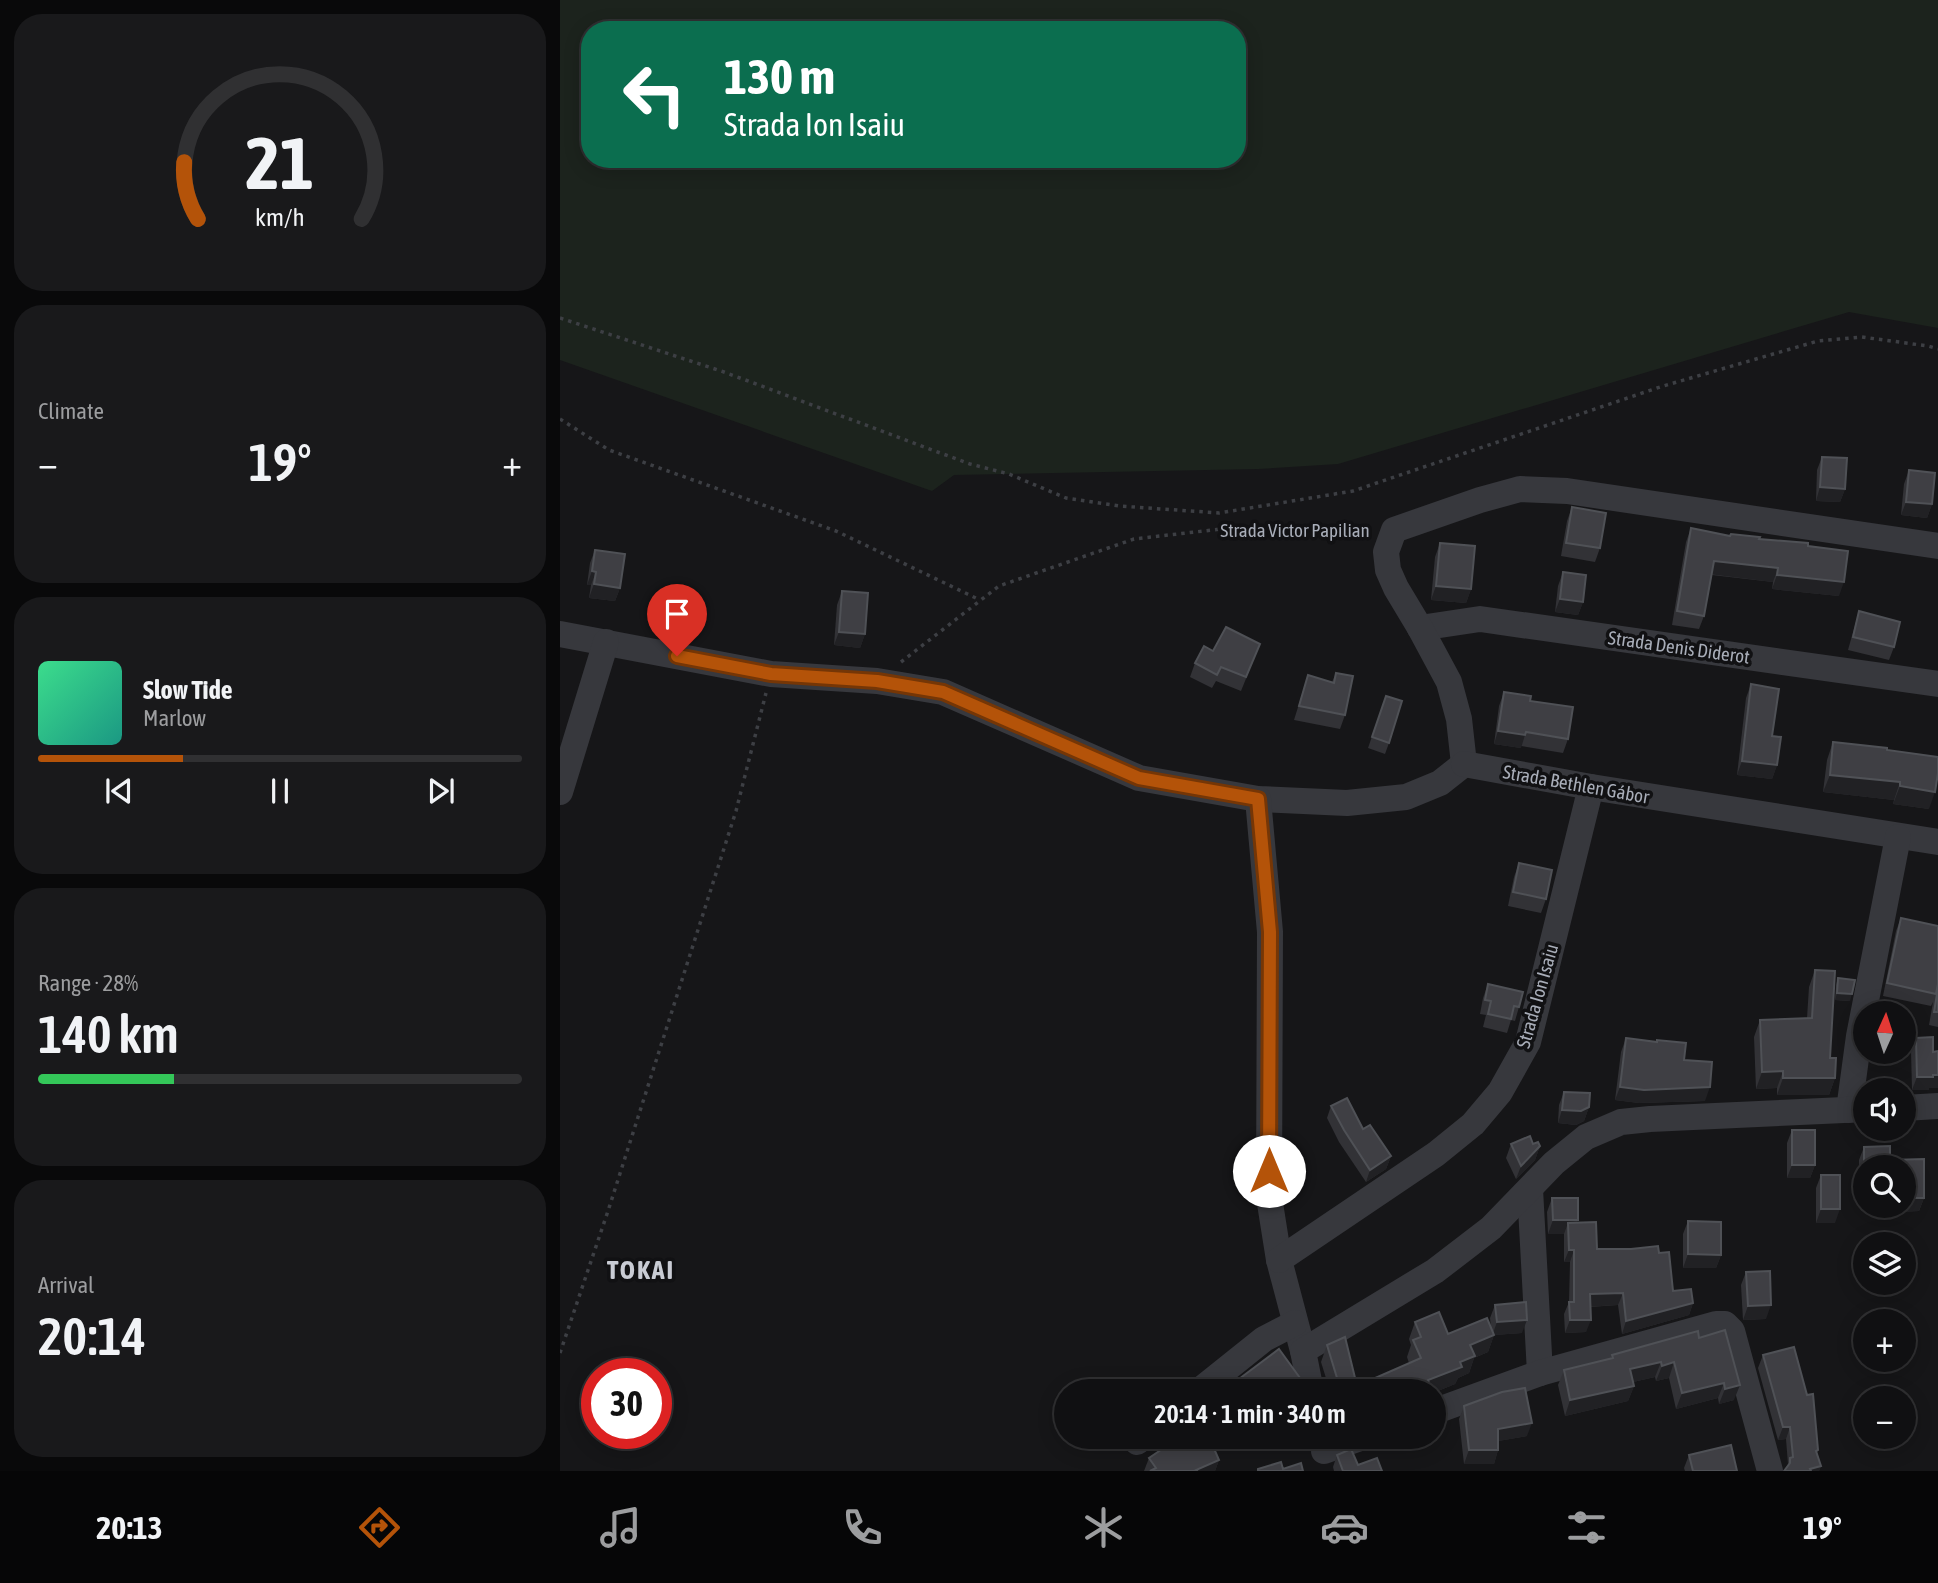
<!DOCTYPE html>
<meta charset="utf-8">
<style>
:root{--surface:#101012;--page:#19191b;--text:#f1f3f6;--muted:#9c9d9f;--line:#303032;--accent:#b45309}
body{margin:0;font-family:"Asap Condensed",sans-serif;background:var(--page);color:var(--text);height:100vh;display:flex;flex-direction:column;font-size:26px;white-space:nowrap}
*{box-sizing:border-box;margin:0}
p{font-size:23px;color:var(--muted)}
.icon{flex:none;width:38px;height:38px;fill:none;stroke:currentColor;stroke-width:2;stroke-linecap:round;stroke-linejoin:round}
.map{position:relative;flex:1;overflow:hidden}
.drawer{display:flex;flex-direction:column;gap:14px;padding:14px;background:#09090a;width:560px}
.drawer>*{flex:none}
.top-card{position:absolute;left:21px;top:21px;width:665px;height:147px;border-radius:28px;box-shadow:0 4px 18px #0003,0 0 0 2px var(--line);background:#0b6e4f;color:#fff;overflow:hidden}
.needle{width:46px;rotate:3deg}
.fabs{position:absolute;left:1293px;top:1001px;display:grid;gap:14px}
.fabs a{display:grid;place-items:center;width:63px;height:63px;border-radius:50%;background:var(--surface);box-shadow:0 4px 18px #0003,0 0 0 2px var(--line);font-size:35px}
.speed{position:absolute;left:21px;top:1358px;display:flex;gap:14px;font-size:35px;font-weight:700;text-align:center}
.speed>*{display:grid;place-content:center;width:91px;height:91px;border-radius:50%;background:var(--surface);box-shadow:0 4px 18px #0003,0 0 0 2px var(--line);line-height:1}
.speed .limit{border:10px solid #d22;background:#fff;color:#111}
.pin{position:absolute;display:grid;place-items:center;width:60px;height:60px;color:#fff;margin:-72px -30px;border-radius:50% 50% 50% 0;rotate:-45deg;box-shadow:0 0 7px #0007}
.pin .icon{rotate:45deg}
.me{position:absolute;width:77px;margin:-38px;rotate:0deg;stroke-linejoin:round;filter:drop-shadow(0 0 5px #0008)}
.turn{display:flex;align-items:center;gap:24px;height:147px;padding:0 28px;font-size:32px}
.turn .icon{width:91px;height:91px;stroke-width:2.5}
.turn b{display:block;font-size:49px;line-height:60px}
.big{font-size:52px;font-weight:600;line-height:1.1}
.drawer .widget{flex:1;display:flex;flex-direction:column;justify-content:center;gap:10px;min-width:0;padding:0 24px;border-radius:28px;background:var(--page)}
.drawer .dial{align-items:center;gap:0}
.dial svg{height:182px;overflow:visible;fill:none;stroke:var(--line);stroke-width:7;stroke-linecap:round;text-anchor:middle}
.dial text{fill:var(--text);stroke:none}
.song{display:flex;align-items:center;gap:21px}
.cover{width:84px;height:84px;border-radius:10px;background:linear-gradient(135deg,hsl(150 70% 55%),hsl(170 70% 35%))}
.played{height:7px;border-radius:4px;background:linear-gradient(90deg,var(--accent) 30%,var(--line) 30%)}
.keys{display:flex;justify-content:space-around;direction:ltr}
.heat{display:flex;justify-content:space-between;align-items:center;font-size:38px;direction:ltr}
.charge{height:10px;border-radius:5px;background:linear-gradient(90deg,#34c759 28%,var(--line) 0)}
.trip{position:absolute;left:494px;top:1379px;width:392px;height:70px;border-radius:35px;background:var(--surface);box-shadow:0 4px 18px #0003,0 0 0 2px var(--line);font-weight:600;line-height:70px;text-align:center}
.dock{display:flex;height:112px;justify-content:space-around;align-items:center;background:#060607;color:var(--muted)}
.dock .icon{width:49px;height:49px}
.dock .current{color:var(--accent)}
.dock b{font-size:32px;color:var(--text)}
main{display:flex;flex:1;min-height:0}
.map>svg:first-child{display:block}
</style>
<main>
<section class="drawer">
<div class="widget dial"><svg viewBox="0 0 100 80">
<path d="M14 69A42 42 0 1 1 86 69"/>
<path d="M14 69A42 42 0 0 1 8 44" stroke="#b45309"/>
<text x="50" y="56" font-size="32" font-weight="700">21</text>
<text x="50" y="72" font-size="11">km/h</text>
</svg></div>
<div class="widget"><p>Climate</p>
<div class="heat"><a>−</a><b class="big">19°</b><a>+</a></div>
</div>
<div class="widget">
<div class="song"><i class="cover"></i><div><b>Slow Tide</b><p>Marlow</p></div></div>
<div class="played"></div>
<div class="keys"><svg class="icon" aria-label="previous" viewBox="0 0 24 24"><path d="M18 5L8 12l10 7zM5 5v14"/></svg><svg class="icon" aria-label="pause" viewBox="0 0 24 24"><path d="M8 5v14M16 5v14"/></svg><svg class="icon" aria-label="next" viewBox="0 0 24 24"><path d="M6 5l10 7-10 7zM19 5v14"/></svg></div>
</div>
<div class="widget"><p>Range · 28%</p><b class="big">140 km</b><div class="charge"></div></div>
<div class="widget"><p>Arrival</p><b class="big">20:14</b></div>
</section>
<div class="map">
<svg width="1378" height="1471" viewBox="0 0 1378 1471">
<rect width="100%" height="100%" fill="#161618"/>
<path fill="#1c231d" fill-rule="evenodd" d="M0,0H1378V328L1289,312L778,464L698,469L394,475L372,491L0,360ZM30,30H677V159H30Z"/>
<g fill="none" stroke-linecap="round" stroke-linejoin="round">
<g stroke="#3d3f44" stroke-width="3.5" stroke-dasharray="3.5 5" stroke-linecap="butt">
<polyline points="0,318 164,372 375,451 410,464 449,474 506,498 559,506 659,513 793,491 1100,387 1258,341 1302,337 1368,346 1378,349"/>
<polyline points="0,419 49,450 276,531 420,600"/>
<polyline points="341,662 439,586 574,539 687,526 809,529"/>
<polyline points="0,1353 48,1211 176,811 206,693"/>
</g>
<g stroke="#37383d" stroke-width="26">
<polyline points="860,628 920,619 1378,684"/>
<polyline points="0,634 211,674 317,681 383,692 579,778 698,799 787,803 846,797 880,783 904,764"/>
<polyline points="904,764 899,719 889,682 860,628 836,588 828,570 826,552 834,530 920,500 960,489 1007,491 1378,546"/>
<polyline points="904,764 1031,787 1378,842"/>
<polyline points="0,792 46,642"/>
<polyline points="698,799 710,932 709,1197 719,1260 743,1351"/>
<polyline points="1344,1108 1378,1106"/>
<polyline points="1289,1110 1299,1036 1338,837"/>
<polyline points="970,1189 980,1373"/>
<polyline points="719,1260 876,1154 913,1124 940,1092 968,1042 1031,787"/>
<polyline points="639,1391 704,1339 735,1323"/>
<polyline points="751,1391 743,1351 875,1271 931,1228 994,1163 1026,1137 1061,1122 1090,1119 1306,1109"/>
<polyline points="873,1412 980,1373 1156,1324 1165,1324 1172,1331 1210,1471"/>
<polyline points="577,1442 583,1437"/>
<polyline points="764,1451 803,1437"/>
</g>
</g>
<g fill="#323236">
<polygon points="1262,457 1285,489 1280,502 1256,501 1257,470"/>
<polygon points="1349,470 1372,504 1367,518 1341,515 1344,484"/>
<polygon points="1012,507 1040,548 1035,562 1001,556 1007,521"/>
<polygon points="1131,528 1170,536 1199,539 1248,546 1279,596 1212,589 1213,582 1152,575 1144,616 1139,629 1112,625 1126,542"/>
<polygon points="880,543 911,589 906,603 871,600 875,557"/>
<polygon points="35,550 60,588 55,601 29,598 31,585 27,585 30,563"/>
<polygon points="1003,572 1023,602 1018,615 995,612 998,586"/>
<polygon points="282,591 305,634 300,648 274,645 277,605"/>
<polygon points="1299,611 1334,647 1329,660 1288,650 1295,625"/>
<polygon points="700,644 681,691 656,681 652,688 630,677 635,663 653,651"/>
<polygon points="776,673 785,715 780,729 734,720 748,675 772,682"/>
<polygon points="1191,684 1212,736 1217,765 1212,779 1177,775 1186,698"/>
<polygon points="944,692 970,701 1008,739 1003,753 961,746 961,748 934,744 939,706"/>
<polygon points="826,696 829,743 825,754 808,748"/>
<polygon points="1273,742 1327,750 1369,809 1333,804 1334,800 1263,792 1267,760"/>
<polygon points="959,863 986,899 981,913 948,906 954,877"/>
<polygon points="1341,918 1378,987 1378,1027 1369,1025 1373,1002 1371,1006 1323,996 1336,931"/>
<polygon points="1255,970 1270,1058 1275,1078 1269,1095 1217,1095 1217,1088 1196,1089 1194,1037 1200,1020 1247,1018 1249,987"/>
<polygon points="1278,978 1290,1001 1275,1000 1276,985"/>
<polygon points="928,984 959,1007 955,1021 951,1020 947,1033 923,1027 926,1015 920,1014 923,998"/>
<polygon points="1066,1038 1124,1060 1145,1101 1079,1103 1055,1100 1061,1052"/>
<polygon points="1356,1038 1373,1052 1378,1051 1378,1088 1369,1088 1369,1090 1352,1090 1351,1051"/>
<polygon points="1004,1092 1029,1107 1024,1121 1016,1125 998,1123 999,1105"/>
<polygon points="771,1106 831,1156 826,1169 806,1182 779,1142 767,1118"/>
<polygon points="1232,1130 1255,1165 1250,1178 1227,1178 1227,1143"/>
<polygon points="951,1144 973,1144 980,1146 975,1160 956,1179 946,1158"/>
<polygon points="1330,1146 1330,1160 1364,1159 1364,1198 1359,1211 1339,1212 1339,1206 1344,1206 1344,1167 1306,1167 1306,1199 1299,1199 1299,1160 1304,1147"/>
<polygon points="1261,1175 1275,1223 1256,1223 1256,1188"/>
<polygon points="992,1198 1017,1222 1037,1249 1099,1253 1113,1291 1133,1303 1129,1315 1062,1334 1058,1305 1030,1307 1026,1332 1005,1333 1004,1314 1009,1302 1010,1262 1004,1262 1004,1234 988,1234 987,1212"/>
<polygon points="1128,1221 1161,1255 1156,1268 1123,1268 1123,1234"/>
<polygon points="1186,1272 1206,1319 1183,1320 1181,1285"/>
<polygon points="935,1305 962,1333 934,1335 928,1352 914,1358 909,1373 898,1378 895,1384 873,1393 873,1391 770,1391 761,1362 767,1345 797,1386 849,1363 847,1357 851,1345 849,1339 855,1322 888,1334 931,1328 930,1318"/>
<polygon points="1139,1338 1174,1400 1159,1404 1158,1398 1116,1409 1109,1378 1096,1381 1095,1377 1073,1382 1074,1386 1068,1401 1005,1416 998,1385 1004,1370 1051,1359 1052,1355"/>
<polygon points="719,1349 746,1391 663,1391"/>
<polygon points="1203,1355 1258,1450 1257,1453 1261,1466 1259,1471 1224,1471 1228,1464 1226,1439 1218,1440 1198,1368"/>
<polygon points="904,1406 967,1436 938,1441 938,1450 934,1464 904,1464 899,1419"/>
<polygon points="615,1437 654,1437 650,1440 659,1460 655,1471 584,1471 589,1458 614,1441"/>
<polygon points="777,1455 798,1465 822,1471 774,1471 773,1467"/>
<polygon points="1129,1455 1177,1471 1125,1471 1124,1468"/>
</g>
<g fill="#212124">
<polygon points="1260,487 1285,489 1280,502 1256,501"/>
<polygon points="1346,502 1372,504 1367,518 1341,515"/>
<polygon points="1154,561 1218,568 1213,582 1149,574"/>
<polygon points="32,571 36,572 31,585 27,585"/>
<polygon points="1217,575 1284,582 1279,596 1212,589"/>
<polygon points="34,584 60,588 55,601 29,598"/>
<polygon points="876,586 911,589 906,603 871,600"/>
<polygon points="1000,599 1023,602 1018,615 995,612"/>
<polygon points="279,632 305,634 300,648 274,645"/>
<polygon points="938,731 965,735 961,748 934,744"/>
<polygon points="1182,761 1217,765 1212,779 1177,775"/>
<polygon points="1270,775 1340,782 1334,800 1263,792"/>
<polygon points="1340,786 1375,792 1369,809 1333,804"/>
<polygon points="1277,993 1292,994 1290,1001 1275,1000"/>
<polygon points="1223,1071 1217,1088 1196,1089 1202,1072"/>
<polygon points="1378,1075 1378,1088 1369,1088 1369,1090 1352,1090 1357,1077"/>
<polygon points="1223,1078 1275,1078 1269,1095 1217,1095"/>
<polygon points="1060,1087 1150,1087 1145,1101 1079,1103 1055,1100"/>
<polygon points="1029,1107 1024,1121 1016,1125 998,1123 1002,1110"/>
<polygon points="980,1146 975,1160 956,1179 961,1166"/>
<polygon points="831,1156 826,1169 806,1182 810,1170"/>
<polygon points="1232,1165 1255,1165 1250,1178 1227,1178"/>
<polygon points="1304,1186 1306,1186 1306,1199 1299,1199"/>
<polygon points="1344,1198 1364,1198 1359,1211 1339,1212 1341,1206 1344,1206"/>
<polygon points="1261,1209 1280,1209 1275,1223 1256,1223"/>
<polygon points="993,1220 1018,1220 1013,1234 1008,1223 1004,1234 988,1234"/>
<polygon points="1009,1250 1014,1250 1010,1262 1004,1262"/>
<polygon points="1128,1254 1161,1255 1156,1268 1123,1268"/>
<polygon points="1063,1293 1058,1305 1025,1307 1030,1294"/>
<polygon points="1133,1303 1129,1315 1062,1334 1066,1321"/>
<polygon points="1211,1305 1206,1319 1183,1320 1188,1306"/>
<polygon points="967,1320 962,1333 934,1335 928,1352 914,1358 909,1373 898,1378 895,1384 873,1393 873,1391 864,1391 868,1380 900,1362 910,1345 932,1336 937,1322"/>
<polygon points="1010,1320 1031,1320 1026,1332 1005,1333"/>
<polygon points="1101,1362 1095,1377 1064,1384 1070,1369"/>
<polygon points="1114,1362 1109,1378 1096,1381 1102,1366"/>
<polygon points="1164,1383 1158,1398 1116,1409 1122,1393"/>
<polygon points="1180,1385 1174,1400 1159,1404 1165,1389"/>
<polygon points="1074,1386 1068,1401 1005,1416 1010,1400"/>
<polygon points="972,1423 967,1436 933,1442 938,1429"/>
<polygon points="1223,1427 1230,1427 1226,1439 1218,1440"/>
<polygon points="909,1450 938,1450 934,1464 904,1464"/>
<polygon points="659,1460 655,1471 635,1471 636,1470"/>
<polygon points="1261,1466 1259,1471 1250,1471 1250,1469"/>
</g>
<g fill="#3f3f44" stroke="#4f5156" stroke-width="2">
<polygon points="1262,457 1287,458 1285,489 1260,487"/>
<polygon points="1349,470 1375,473 1372,504 1346,502"/>
<polygon points="1012,507 1046,513 1040,548 1006,543"/>
<polygon points="1131,528 1170,536 1171,534 1200,537 1199,539 1248,543 1248,546 1288,551 1284,582 1217,575 1218,568 1154,561 1144,616 1117,611"/>
<polygon points="880,543 915,546 911,589 876,586"/>
<polygon points="35,550 65,554 60,588 34,584 36,572 32,571"/>
<polygon points="1003,572 1026,575 1023,602 1000,599"/>
<polygon points="282,591 308,593 305,634 279,632"/>
<polygon points="1299,611 1340,622 1334,647 1293,637"/>
<polygon points="666,627 700,644 686,677 661,667 657,675 635,663 644,646 653,651"/>
<polygon points="776,673 793,676 785,715 739,706 748,675 774,683"/>
<polygon points="1191,684 1219,689 1212,736 1221,737 1217,765 1182,761"/>
<polygon points="944,692 971,696 970,701 1013,707 1008,739 966,732 965,735 938,731"/>
<polygon points="826,696 842,701 829,743 812,737"/>
<polygon points="1273,742 1327,748 1327,750 1378,757 1378,773 1375,792 1340,786 1340,782 1270,775"/>
<polygon points="959,863 992,870 986,899 953,892"/>
<polygon points="1341,918 1378,926 1378,984 1376,994 1327,983"/>
<polygon points="1255,970 1275,971 1270,1058 1276,1058 1275,1078 1223,1078 1223,1071 1202,1072 1200,1020 1252,1018"/>
<polygon points="1278,978 1295,980 1292,994 1277,993"/>
<polygon points="928,984 963,992 959,1007 954,1006 951,1019 928,1014 931,1001 925,1000"/>
<polygon points="1378,988 1378,1012 1374,1012"/>
<polygon points="1373,1037 1373,1052 1378,1051 1378,1075 1373,1075 1373,1077 1357,1077 1356,1038"/>
<polygon points="1066,1038 1097,1042 1097,1040 1126,1043 1124,1060 1152,1062 1150,1087 1084,1090 1060,1087"/>
<polygon points="1004,1092 1030,1093 1029,1107 1021,1111 1002,1110"/>
<polygon points="787,1098 803,1129 810,1125 831,1156 810,1170 784,1130 771,1106"/>
<rect x="1232" y="1130" width="23" height="35"/>
<polygon points="970,1136 973,1144 978,1142 980,1146 961,1166 951,1144"/>
<polygon points="1330,1146 1330,1160 1364,1159 1364,1198 1344,1198 1344,1167 1306,1167 1306,1186 1304,1186 1304,1147"/>
<rect x="1261" y="1175" width="19" height="34"/>
<polygon points="992,1198 1018,1198 1018,1220 993,1220"/>
<polygon points="1128,1221 1161,1222 1161,1255 1128,1254"/>
<polygon points="1036,1222 1037,1249 1071,1249 1098,1246 1099,1253 1109,1252 1113,1291 1131,1289 1133,1303 1066,1321 1063,1293 1030,1294 1031,1320 1010,1320 1009,1302 1014,1302 1014,1250 1009,1250 1008,1223"/>
<polygon points="1210,1271 1211,1305 1188,1306 1186,1272"/>
<polygon points="966,1302 967,1320 937,1322 935,1305"/>
<polygon points="879,1312 888,1334 927,1318 934,1335 910,1345 915,1356 900,1362 902,1367 868,1380 869,1383 864,1391 781,1391 767,1345 785,1337 797,1386 861,1358 853,1340 861,1337 855,1322"/>
<polygon points="1165,1330 1180,1385 1165,1389 1164,1383 1122,1393 1114,1362 1102,1366 1101,1362 1070,1369 1074,1386 1010,1400 1004,1370 1053,1358 1052,1355 1138,1331 1139,1338"/>
<polygon points="1234,1347 1247,1395 1253,1394 1258,1450 1256,1451 1261,1466 1250,1469 1251,1471 1224,1471 1230,1463 1230,1458 1233,1457 1230,1427 1223,1427 1203,1355"/>
<polygon points="719,1349 740,1378 746,1391 713,1391 711,1385 706,1389 703,1385 695,1391 663,1391"/>
<polygon points="965,1388 972,1423 938,1429 938,1450 909,1450 904,1406 942,1392"/>
<polygon points="620,1437 649,1437 659,1460 636,1470 637,1471 590,1471 596,1468 589,1458"/>
<polygon points="1171,1445 1177,1471 1133,1471 1129,1455"/>
<polygon points="791,1449 798,1465 817,1458 822,1471 783,1471 777,1455"/>
<polygon points="721,1462 723,1469 741,1463 743,1471 698,1471 698,1469"/>
</g>
<g fill="none" stroke-linecap="round" stroke-linejoin="round">
<defs>
<polyline id="route" points="117,656 211,674 317,681 383,692 579,778 698,799 710,932 709,1171"/>
</defs>
<use href="#route" stroke="#753606" stroke-width="18"/>
<use href="#route" stroke="#b45309" stroke-width="12"/>
</g>
<g text-anchor="middle" stroke-width="7" stroke-linejoin="round" paint-order="stroke">
<g font-size="19" fill="#a8adb8" stroke="#111113">
<text x="735" y="537">Strada Victor Papilian</text>
<text transform="translate(1119 647) rotate(8)" y="7">Strada Denis Diderot</text>
<text transform="translate(1016 784) rotate(10)" y="7">Strada Bethlen Gábor</text>
<text transform="translate(977 996) rotate(-74)" y="7">Strada Ion Isaiu</text>
</g>
<g font-size="26" font-weight="bold" letter-spacing="2" fill="#c9ccd4" stroke="#111113">
<text x="81" y="1279">TOKAI</text>
</g>
</g>
</svg>
<div class="fabs">
<a><svg class="needle" viewBox="-14 -14 28 28"><path d="M0-13l5 13h-10z" fill="#e53935"/><path d="M0 13l5-13h-10z" fill="#9c9d9f"/></svg></a>
<a><svg class="icon" aria-label="sound" viewBox="0 0 24 24"><path d="M4 9h4l5-4v14l-5-4H4zM17 9q2 3 0 6"/></svg></a>
<a><svg class="icon" aria-label="search" viewBox="0 0 24 24"><circle cx="10" cy="10" r="6"/><path d="M15 15l6 6"/></svg></a>
<a><svg class="icon" aria-label="layers" viewBox="0 0 24 24"><path d="M12 4l9 5-9 5-9-5zM3 14l9 5 9-5"/></svg></a>
<a>+</a>
<a>−</a>
</div>
<div class="speed"><div class="limit">30</div></div>
<div class="pin" style="left:117px;top:656px;background:#d93025"><svg class="icon" aria-label="arrive" viewBox="0 0 24 24"><path d="M6 21V4h12l-3 4 3 4H6"/></svg></div>
<svg class="me" style="left:709px;top:1171px" viewBox="-20 -20 40 40"><circle r="19" fill="#fff"/><path d="M0-13L10 11 0 6-10 11z" fill="#b45309"/></svg>
<div class="trip">20:14 · 1 min · 340 m</div>
<div class="top-card">
<div class="turn"><svg class="icon" aria-label="left" viewBox="0 0 24 24"><path d="M17 20v-9H6M10 6l-5 5 5 5"/></svg><div><b>130 m</b>Strada Ion Isaiu</div></div>
</div>
</div>
</main>
<nav class="dock">
<b>20:13</b>
<svg class="icon current" aria-label="directions" viewBox="0 0 24 24"><path d="M12 3l9 9-9 9-9-9zM9 14v-3h6M13 9l2 2-2 2"/></svg>
<svg class="icon" aria-label="music" viewBox="0 0 24 24"><path d="M9 18V5l10-2v13"/><circle cx="6" cy="18" r="3"/><circle cx="16" cy="16" r="3"/></svg>
<svg class="icon" aria-label="phone" viewBox="0 0 24 24"><path d="M5 4h4l2 5-3 2q2 4 5 5l2-3 5 2v4C11 20 4 13 5 4z"/></svg>
<svg class="icon" aria-label="climate" viewBox="0 0 24 24"><path d="M12 3v18M4 7l16 10M4 17L20 7"/></svg>
<svg class="icon" aria-label="car" viewBox="0 0 24 24"><path d="M5 17H2v-5l4-1 3-4h7l3 4 3 1v5h-3M9 17h6M6 11h13"/><circle cx="7" cy="17" r="2"/><circle cx="17" cy="17" r="2"/></svg>
<svg class="icon" aria-label="filters" viewBox="0 0 24 24"><path d="M4 7h16M4 17h16"/><circle cx="9" cy="7" r="2"/><circle cx="15" cy="17" r="2"/></svg>
<b>19°</b>
</nav>
